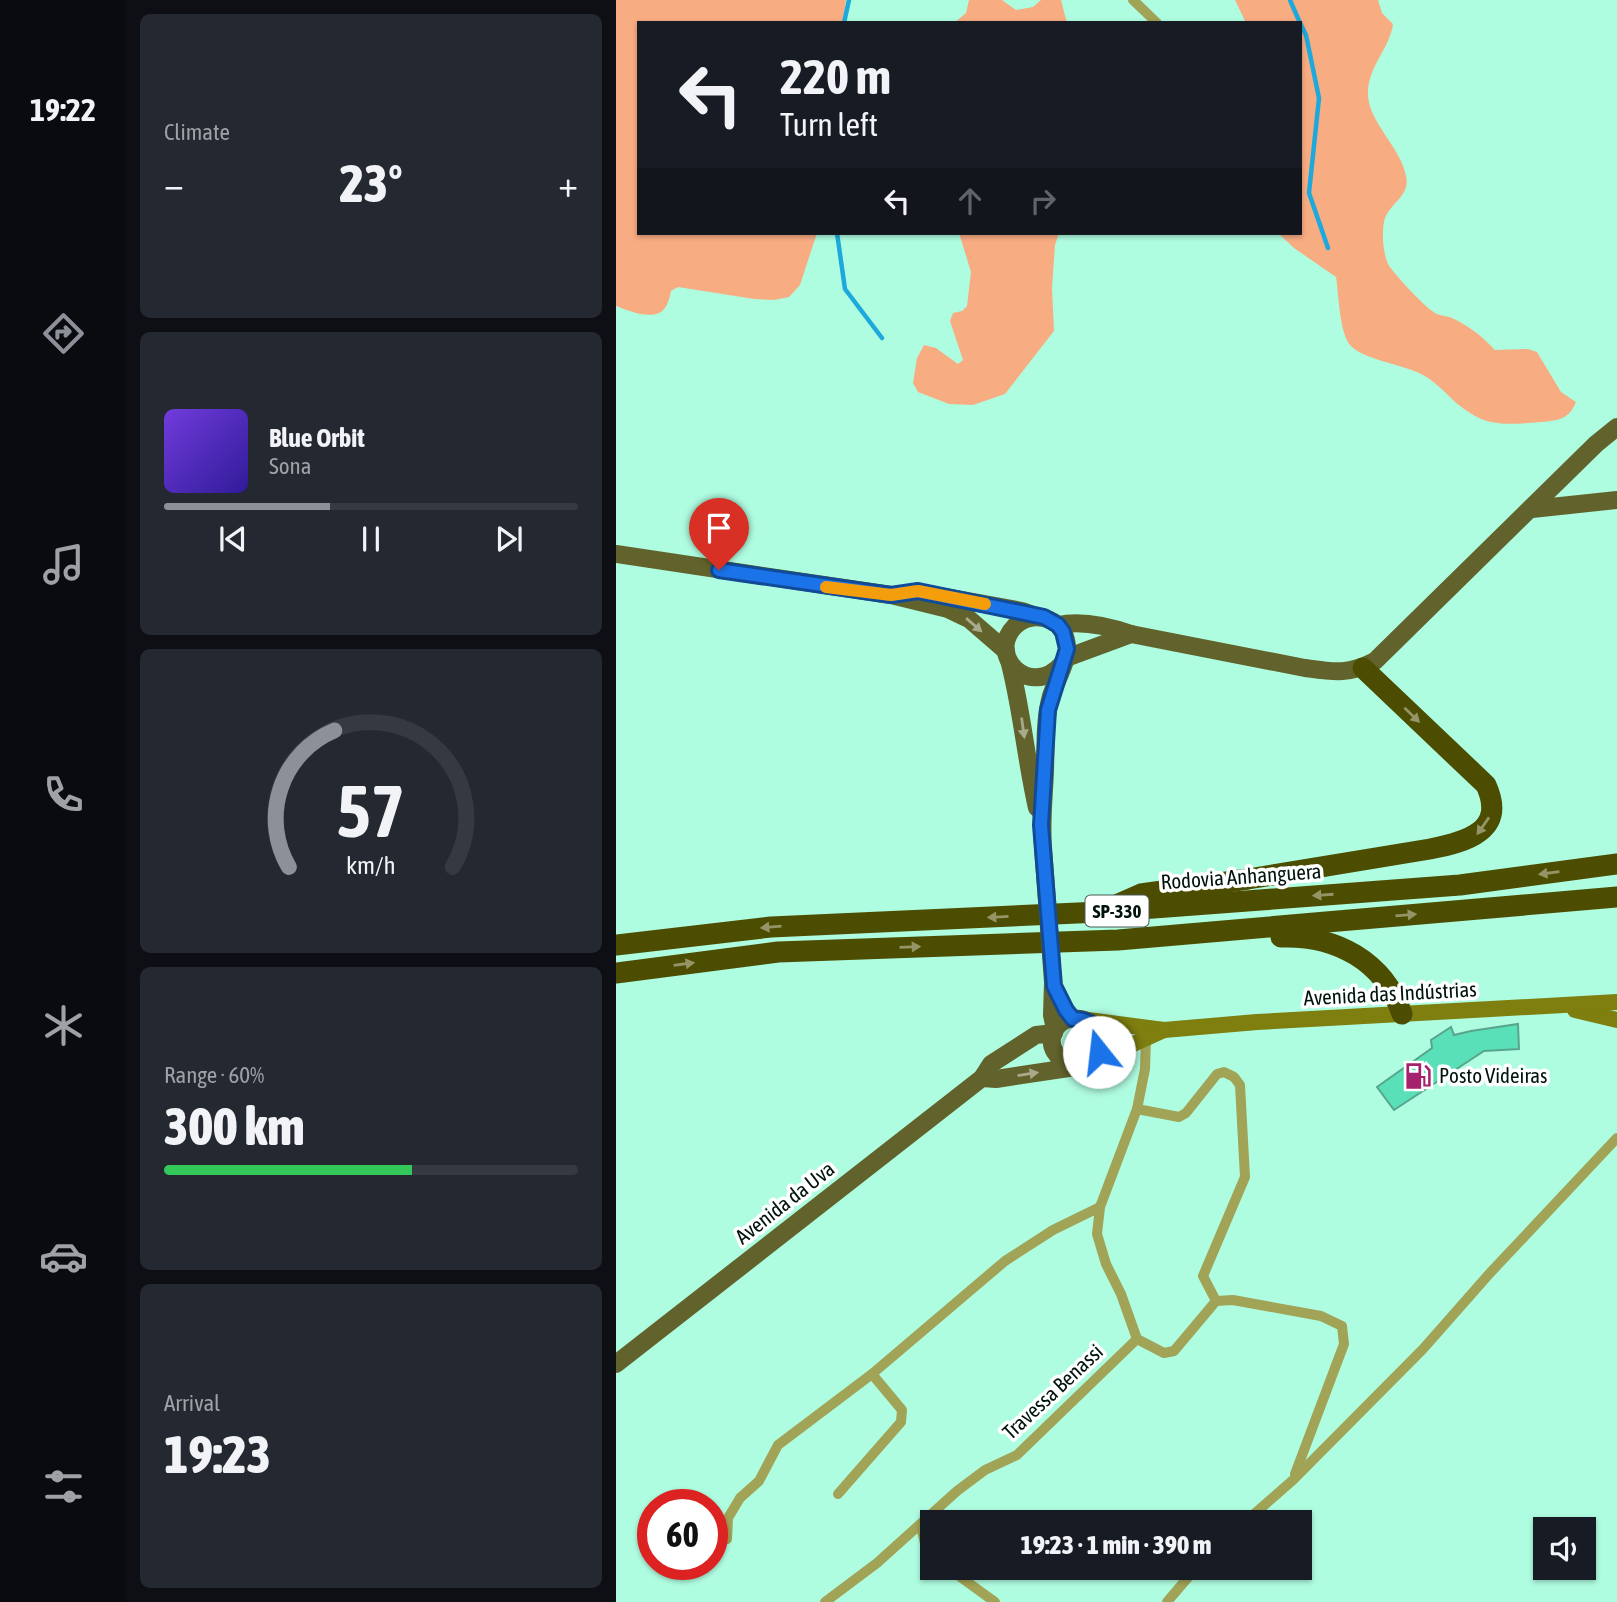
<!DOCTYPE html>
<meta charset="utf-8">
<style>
:root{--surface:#171b24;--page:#242831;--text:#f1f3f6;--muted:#9ea1a6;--line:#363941;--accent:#8c9099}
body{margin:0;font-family:"Asap Condensed",sans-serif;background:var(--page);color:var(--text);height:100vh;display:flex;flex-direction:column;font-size:26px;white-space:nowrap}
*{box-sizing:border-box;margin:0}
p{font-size:23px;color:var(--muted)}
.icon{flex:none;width:38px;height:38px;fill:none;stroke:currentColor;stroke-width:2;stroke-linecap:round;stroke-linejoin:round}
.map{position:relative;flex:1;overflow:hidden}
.details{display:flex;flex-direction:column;gap:14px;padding:14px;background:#0d0f14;width:490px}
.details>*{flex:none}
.hud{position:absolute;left:21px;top:21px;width:665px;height:214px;border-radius:0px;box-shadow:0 2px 5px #0004;background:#171b24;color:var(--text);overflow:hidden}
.tools{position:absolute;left:917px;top:1517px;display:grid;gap:14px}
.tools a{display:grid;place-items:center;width:63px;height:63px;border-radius:0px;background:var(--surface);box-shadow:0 2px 5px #0004;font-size:35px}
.speed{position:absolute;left:21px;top:1489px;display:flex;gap:14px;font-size:35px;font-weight:700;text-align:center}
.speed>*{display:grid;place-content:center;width:91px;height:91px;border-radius:50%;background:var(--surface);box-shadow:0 2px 5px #0004;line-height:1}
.speed .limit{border:10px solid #d22;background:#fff;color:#111}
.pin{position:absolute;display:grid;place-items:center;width:60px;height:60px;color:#fff;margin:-72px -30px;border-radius:50% 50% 50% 0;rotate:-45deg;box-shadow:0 0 7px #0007}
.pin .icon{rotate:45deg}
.me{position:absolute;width:77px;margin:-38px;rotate:344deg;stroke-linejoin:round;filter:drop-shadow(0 0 5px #0008)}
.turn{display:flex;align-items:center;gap:24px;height:147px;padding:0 28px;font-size:32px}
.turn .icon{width:91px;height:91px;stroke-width:2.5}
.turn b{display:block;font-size:49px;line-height:60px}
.lanes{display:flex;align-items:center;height:66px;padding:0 28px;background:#0003;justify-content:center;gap:35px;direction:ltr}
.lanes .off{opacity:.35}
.big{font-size:52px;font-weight:800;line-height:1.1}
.details .widget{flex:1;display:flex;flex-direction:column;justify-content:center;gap:10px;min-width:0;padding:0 24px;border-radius:10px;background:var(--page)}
.details .dial{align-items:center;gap:0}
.dial svg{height:182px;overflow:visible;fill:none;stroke:var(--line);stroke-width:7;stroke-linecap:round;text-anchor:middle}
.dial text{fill:var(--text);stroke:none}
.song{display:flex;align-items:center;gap:21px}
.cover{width:84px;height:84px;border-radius:10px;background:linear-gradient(135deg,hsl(260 70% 55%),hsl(250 70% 35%))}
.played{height:7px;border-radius:4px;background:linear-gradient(90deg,var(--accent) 40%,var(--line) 40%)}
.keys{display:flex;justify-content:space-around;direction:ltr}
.heat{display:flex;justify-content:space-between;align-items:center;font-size:38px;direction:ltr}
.charge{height:10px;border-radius:5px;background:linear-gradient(90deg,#34c759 60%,var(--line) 0)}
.trip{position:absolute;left:304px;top:1510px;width:392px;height:70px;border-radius:0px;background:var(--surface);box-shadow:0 2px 5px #0004;font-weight:800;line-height:70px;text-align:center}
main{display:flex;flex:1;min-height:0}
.tabs{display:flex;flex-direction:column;width:126px;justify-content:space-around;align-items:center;background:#090b0e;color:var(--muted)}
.tabs .icon{width:49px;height:49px}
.tabs .on{color:var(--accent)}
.tabs b{font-size:32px;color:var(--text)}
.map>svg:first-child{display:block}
</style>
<main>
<nav class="tabs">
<b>19:22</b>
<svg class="icon on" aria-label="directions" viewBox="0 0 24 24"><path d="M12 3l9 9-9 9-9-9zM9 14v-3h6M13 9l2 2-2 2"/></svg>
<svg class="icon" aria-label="music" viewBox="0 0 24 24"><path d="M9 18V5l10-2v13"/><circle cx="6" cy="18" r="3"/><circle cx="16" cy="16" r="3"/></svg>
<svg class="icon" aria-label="phone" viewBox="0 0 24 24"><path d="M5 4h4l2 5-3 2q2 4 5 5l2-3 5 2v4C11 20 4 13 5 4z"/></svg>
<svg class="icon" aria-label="climate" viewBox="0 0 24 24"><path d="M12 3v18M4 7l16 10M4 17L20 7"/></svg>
<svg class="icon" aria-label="car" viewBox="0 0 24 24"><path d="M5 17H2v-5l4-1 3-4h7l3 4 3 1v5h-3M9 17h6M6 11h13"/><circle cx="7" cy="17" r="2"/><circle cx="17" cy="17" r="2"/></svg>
<svg class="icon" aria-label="filters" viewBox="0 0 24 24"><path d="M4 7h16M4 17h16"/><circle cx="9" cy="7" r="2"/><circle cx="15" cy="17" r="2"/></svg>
</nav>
<section class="details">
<div class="widget"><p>Climate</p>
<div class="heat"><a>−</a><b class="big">23°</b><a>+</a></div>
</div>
<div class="widget">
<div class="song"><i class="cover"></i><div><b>Blue Orbit</b><p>Sona</p></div></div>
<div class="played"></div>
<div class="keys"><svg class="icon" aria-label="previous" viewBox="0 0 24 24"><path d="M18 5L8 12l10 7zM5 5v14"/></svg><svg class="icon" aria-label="pause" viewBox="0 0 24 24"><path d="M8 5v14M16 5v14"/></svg><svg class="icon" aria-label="next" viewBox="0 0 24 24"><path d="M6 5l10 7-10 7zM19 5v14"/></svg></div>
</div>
<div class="widget dial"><svg viewBox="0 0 100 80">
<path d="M14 69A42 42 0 1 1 86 69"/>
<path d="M14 69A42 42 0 0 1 34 9" stroke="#8c9099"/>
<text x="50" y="56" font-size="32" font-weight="700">57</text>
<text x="50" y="72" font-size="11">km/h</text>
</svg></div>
<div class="widget"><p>Range · 60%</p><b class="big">300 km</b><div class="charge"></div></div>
<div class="widget"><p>Arrival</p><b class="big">19:23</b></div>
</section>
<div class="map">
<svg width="1001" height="1602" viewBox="0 0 1001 1602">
<rect width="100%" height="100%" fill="#affde1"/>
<g fill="#f8ac82">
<path d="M0,0H230L227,23H23V233H201L184,285L173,297L158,300L138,299L62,287L55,291C54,296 52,304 49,308C39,322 13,311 0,306Z"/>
<polygon points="353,0 386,0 400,10 417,7 425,0 445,0 451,23 338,23 350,13"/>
<path d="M619,0H762L766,13L777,24C774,48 751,68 752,94C752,122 785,147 790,176C795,197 772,203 768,222C767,226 767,233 767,238C767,246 769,257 772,264C778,274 810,309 821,314C826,316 831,316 836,318C853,326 866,336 879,350L912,349L921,352L945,392L960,402C953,419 944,420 926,422C887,425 868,428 837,400C827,390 816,379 803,373C786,365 744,358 734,345C723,331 723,295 720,277L678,248L662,233H684V23H630Z"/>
<polygon points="343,233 443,233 439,245 436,288 438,331 389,394 357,405 333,404 302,392 297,383 301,358 308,345 320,348 342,364 347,360 334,321 337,313 346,311 351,306 355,272"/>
</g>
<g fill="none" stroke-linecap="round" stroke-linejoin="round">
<g stroke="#1ea9dc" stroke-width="4.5">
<polyline points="674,0 684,23"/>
<polyline points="228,23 233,0"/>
<polyline points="684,23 690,35 703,98 693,193 712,248"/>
<polyline points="221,233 229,289 266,338"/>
</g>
</g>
<polygon fill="#5ae0b8" stroke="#58a58c" stroke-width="2" points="902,1024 903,1049 868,1051 778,1110 761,1087 816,1048 815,1040 835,1027 838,1035 855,1031"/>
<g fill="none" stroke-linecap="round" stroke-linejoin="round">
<g stroke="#a1a356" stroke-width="10">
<polyline points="517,0 541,23"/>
<polyline points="521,1109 563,1117 570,1113 601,1074 608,1072 618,1077 624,1085 629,1177 587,1276 600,1301"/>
<polyline points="521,1339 548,1353 558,1351 600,1301 617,1300 705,1316 726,1326 728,1344 679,1474"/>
<polyline points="222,1494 285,1422 286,1410 256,1374"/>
<polyline points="629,1522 677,1480 807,1349 874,1273 1001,1138"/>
<polyline points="305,1526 310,1548 317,1554"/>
<polyline points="111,1539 112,1518 124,1498 143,1481 162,1445 256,1374 389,1261 437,1230 484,1207"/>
<polyline points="332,1568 379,1602"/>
<polyline points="209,1602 261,1563 341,1491 369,1470 401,1455 521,1339 505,1294 490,1264 481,1234 484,1207 521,1109 529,1069 530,1038"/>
<polyline points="551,1602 580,1568"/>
</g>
<g stroke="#7e7f0e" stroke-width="16">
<polyline points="959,1010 1001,1020"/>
<polyline points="472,1020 548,1030 641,1022 1001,1002"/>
<polyline points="479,1058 493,1055 548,1030"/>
</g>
<g stroke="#62632c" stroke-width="18">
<polyline points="916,509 1001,500"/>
<polyline points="0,554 275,595 332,609 353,619 390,651"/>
<polyline points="313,594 406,611 420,616"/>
<path d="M442,625C466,620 492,626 515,634L689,668C718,672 732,675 759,661L980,444L1001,427"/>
<polyline points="450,658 515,634"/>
<path d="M394,664C406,711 410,760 421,808"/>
<path d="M427,847C425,821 428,797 429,771C430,746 428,721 435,696C440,680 455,658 450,640C445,617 416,610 399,626C370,655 414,700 446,664"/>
<polyline points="437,982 436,1015 439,1029"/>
<path d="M366,1078L380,1079L466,1066C480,1060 490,1046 483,1031C475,1016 449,1014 440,1028C428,1045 443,1062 458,1066"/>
<polyline points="0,1364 366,1078 375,1064 420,1035 438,1033"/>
</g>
<g stroke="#4c4d00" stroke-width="21">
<path d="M500,905L525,894L632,879L814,849C850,842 891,831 870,785L747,668"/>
<path d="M665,937C720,935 768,961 786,1014"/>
<polyline points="0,945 155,927 484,912 844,885 1001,864"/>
<polyline points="0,973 162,952 502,940 1001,897"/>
</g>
<polyline stroke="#62632c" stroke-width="18" points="427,847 437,982"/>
</g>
<defs><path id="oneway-solid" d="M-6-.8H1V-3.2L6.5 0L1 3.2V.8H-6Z" transform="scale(1.75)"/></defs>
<g fill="#a9a98b">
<use href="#oneway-solid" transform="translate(358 625) rotate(41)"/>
<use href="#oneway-solid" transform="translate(407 728) rotate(82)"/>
<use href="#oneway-solid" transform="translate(412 1074) rotate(-9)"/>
</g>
<g fill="#949466">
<use href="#oneway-solid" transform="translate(796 715) rotate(44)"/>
<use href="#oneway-solid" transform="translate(867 826) rotate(125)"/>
<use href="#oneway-solid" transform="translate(933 873) rotate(172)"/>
<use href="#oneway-solid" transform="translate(707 895) rotate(176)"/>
<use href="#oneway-solid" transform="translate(790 915) rotate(-5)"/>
<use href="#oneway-solid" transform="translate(382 917) rotate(177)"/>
<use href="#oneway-solid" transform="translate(155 927) rotate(175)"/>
<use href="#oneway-solid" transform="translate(294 947) rotate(-2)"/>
<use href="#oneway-solid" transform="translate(68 964) rotate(-8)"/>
</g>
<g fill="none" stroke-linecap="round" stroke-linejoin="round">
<defs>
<path id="route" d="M103,570L275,595L302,591L428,617L442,625L447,632L451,649L432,710L425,825L438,986L450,1010L457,1019C477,1019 489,1032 483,1052"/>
</defs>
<use href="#route" stroke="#114b97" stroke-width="18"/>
<use href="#route" stroke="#1a73e8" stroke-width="12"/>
<polyline stroke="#f59e0b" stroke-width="12" points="210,587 275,595 302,591 369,604"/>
</g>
<defs>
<symbol id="fuel-bare" viewBox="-9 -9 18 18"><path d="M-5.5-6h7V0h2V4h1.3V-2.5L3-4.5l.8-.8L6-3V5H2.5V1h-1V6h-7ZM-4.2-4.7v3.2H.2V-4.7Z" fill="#a4216e" stroke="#fff" stroke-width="2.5" paint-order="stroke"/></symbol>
</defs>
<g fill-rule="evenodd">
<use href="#fuel-bare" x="783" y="1057" width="38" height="38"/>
</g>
<g text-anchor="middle" stroke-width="7" stroke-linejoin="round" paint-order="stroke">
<rect fill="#fff" stroke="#4c5a56" stroke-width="2" x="469.5" y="895.5" width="63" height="31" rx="5"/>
<g font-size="19" font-weight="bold" fill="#00140d">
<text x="501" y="918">SP-330</text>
</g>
<g font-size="21" fill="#00140d" stroke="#fff">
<text transform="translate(625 877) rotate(-4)" y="7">Rodovia Anhanguera</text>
<text transform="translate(774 994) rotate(-3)" y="7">Avenida das Indústrias</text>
<text transform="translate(169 1203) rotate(-38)" y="7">Avenida da Uva</text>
<text transform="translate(437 1392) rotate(-43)" y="7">Travessa Benassi</text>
</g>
<g font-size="21" fill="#00140d" stroke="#fff" text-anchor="start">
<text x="823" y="1083">Posto Videiras</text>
</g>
</g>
</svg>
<div class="tools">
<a><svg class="icon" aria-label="sound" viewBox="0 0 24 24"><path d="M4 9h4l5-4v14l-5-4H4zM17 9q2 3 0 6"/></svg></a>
</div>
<div class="speed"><div class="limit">60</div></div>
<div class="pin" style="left:103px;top:570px;background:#d93025"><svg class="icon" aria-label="arrive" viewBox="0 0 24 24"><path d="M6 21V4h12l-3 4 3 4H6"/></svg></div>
<svg class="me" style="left:483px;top:1052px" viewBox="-20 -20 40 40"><circle r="19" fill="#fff"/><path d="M0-13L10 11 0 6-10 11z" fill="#1a73e8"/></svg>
<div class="trip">19:23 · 1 min · 390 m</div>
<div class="hud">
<div class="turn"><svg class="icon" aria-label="left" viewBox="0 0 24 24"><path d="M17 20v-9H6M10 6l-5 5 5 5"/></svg><div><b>220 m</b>Turn left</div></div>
<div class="lanes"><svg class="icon" aria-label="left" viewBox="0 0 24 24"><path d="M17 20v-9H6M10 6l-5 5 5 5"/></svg><svg class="icon off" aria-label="ahead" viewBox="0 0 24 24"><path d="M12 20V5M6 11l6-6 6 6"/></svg><svg class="icon off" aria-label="right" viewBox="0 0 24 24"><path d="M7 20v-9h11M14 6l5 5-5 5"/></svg></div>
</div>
</div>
</main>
